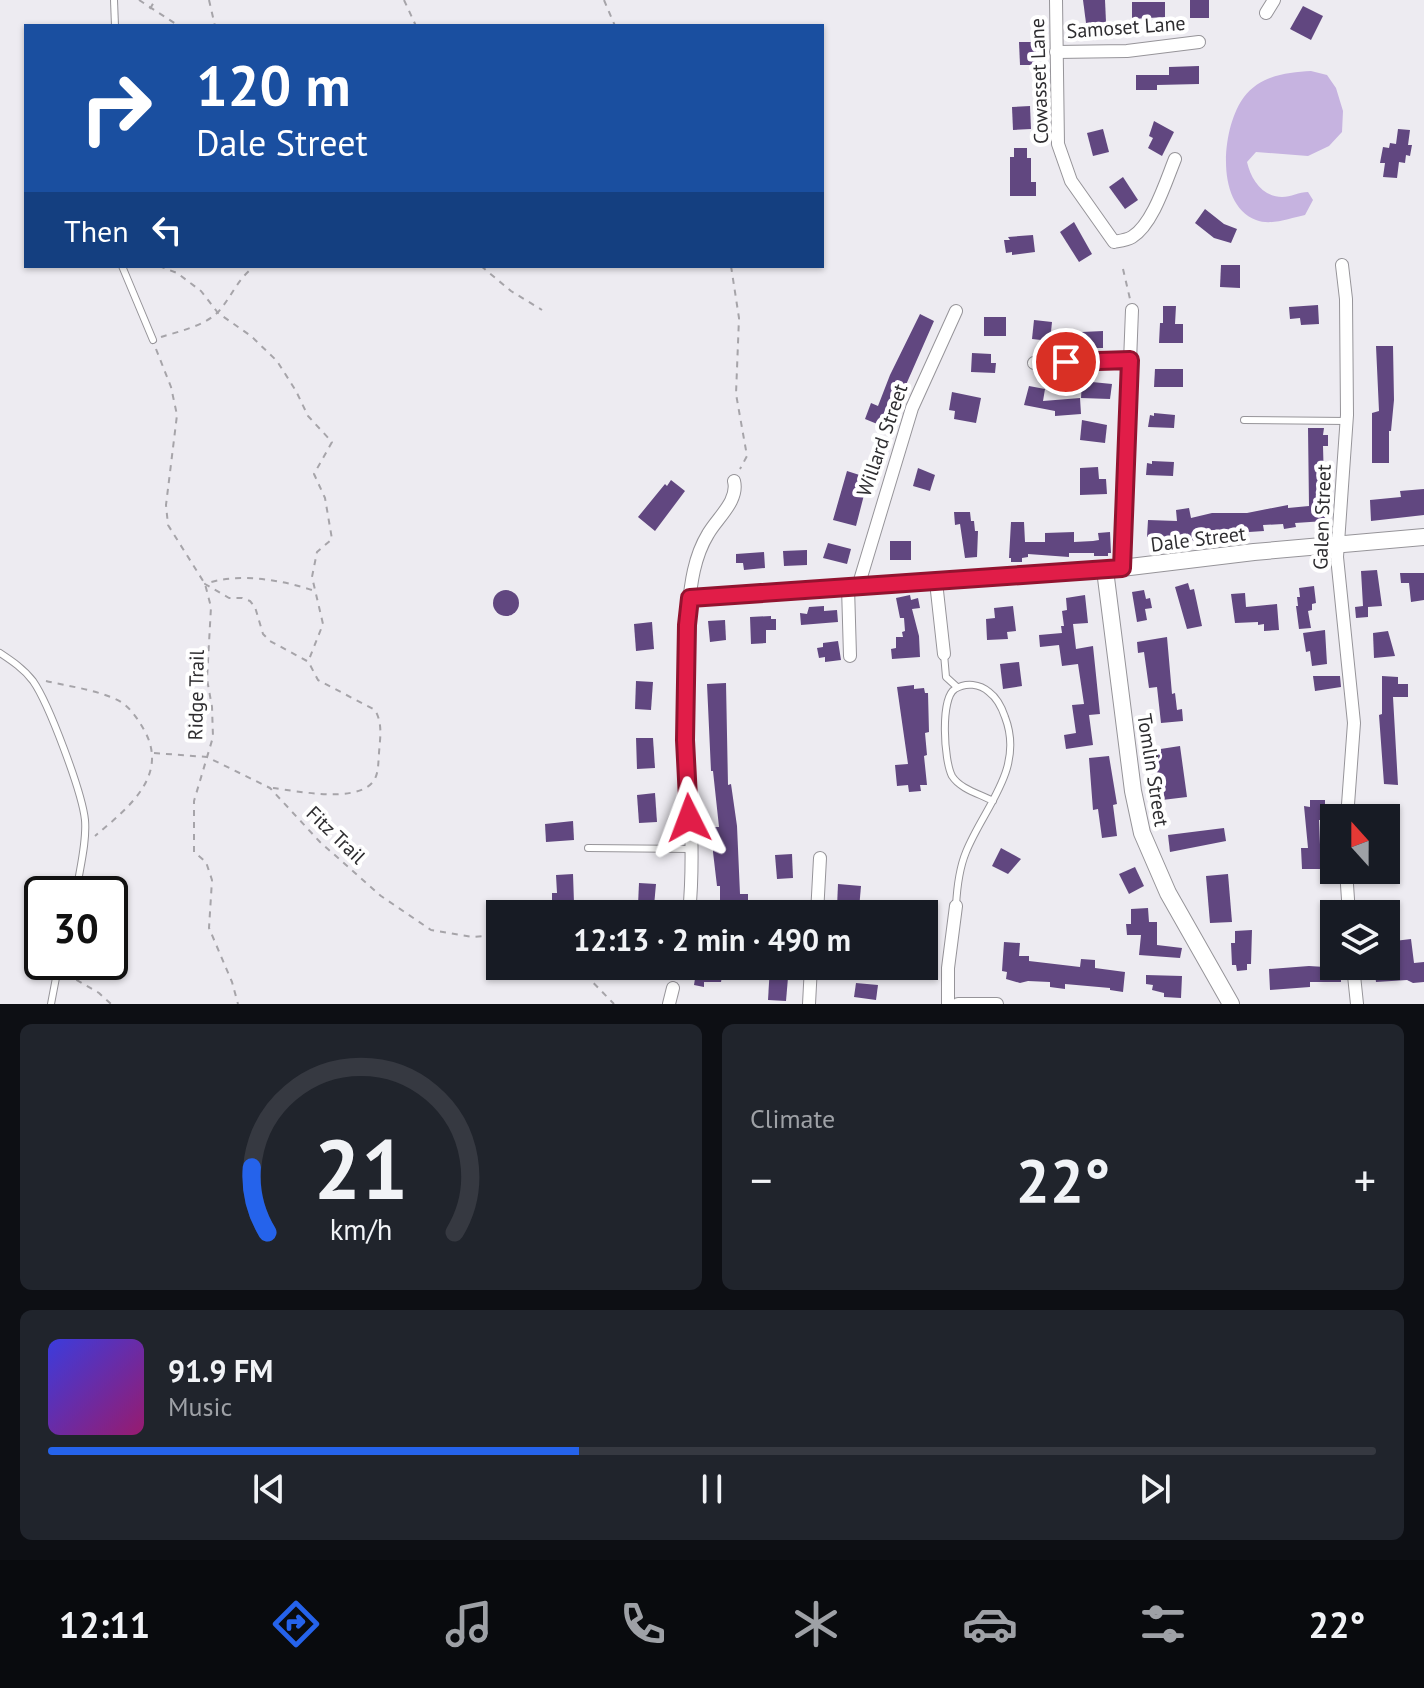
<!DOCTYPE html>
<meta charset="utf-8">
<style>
:root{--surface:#171b24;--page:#20242c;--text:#f1f3f6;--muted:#9ea1a6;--line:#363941;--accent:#2563eb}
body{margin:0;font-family:"PT Sans",sans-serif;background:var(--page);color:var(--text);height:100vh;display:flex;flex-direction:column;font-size:30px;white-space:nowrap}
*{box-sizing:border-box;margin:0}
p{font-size:26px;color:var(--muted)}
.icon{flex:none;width:44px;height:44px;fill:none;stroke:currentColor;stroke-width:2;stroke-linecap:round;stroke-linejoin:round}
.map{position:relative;height:1004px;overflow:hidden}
.panel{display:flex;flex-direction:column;gap:20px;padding:20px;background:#0d0f14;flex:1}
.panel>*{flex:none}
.hud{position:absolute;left:24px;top:24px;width:800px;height:244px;border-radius:0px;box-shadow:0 2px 6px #0004;background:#1a4fa0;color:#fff;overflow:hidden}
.needle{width:52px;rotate:339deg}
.controls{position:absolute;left:1320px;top:804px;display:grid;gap:16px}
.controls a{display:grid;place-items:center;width:80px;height:80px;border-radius:0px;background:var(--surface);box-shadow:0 2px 6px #0004;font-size:40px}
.speed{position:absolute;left:24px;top:876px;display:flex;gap:16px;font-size:40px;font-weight:700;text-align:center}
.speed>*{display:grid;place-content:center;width:104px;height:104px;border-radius:50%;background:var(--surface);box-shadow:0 2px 6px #0004;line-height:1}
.speed .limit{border:4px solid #111;border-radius:12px;background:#fff;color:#111}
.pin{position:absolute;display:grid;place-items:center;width:68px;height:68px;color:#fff;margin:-34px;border:4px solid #fff;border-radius:50%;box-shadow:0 2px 8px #0007}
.me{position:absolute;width:88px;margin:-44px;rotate:357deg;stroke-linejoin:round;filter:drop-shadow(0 0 6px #0008)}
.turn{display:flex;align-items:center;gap:28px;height:168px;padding:0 40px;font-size:36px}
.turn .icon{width:104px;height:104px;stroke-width:2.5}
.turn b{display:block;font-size:56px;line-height:68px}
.then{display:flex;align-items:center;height:76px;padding:0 40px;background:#0003;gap:16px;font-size:30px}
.big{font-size:60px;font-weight:700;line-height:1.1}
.panel .card{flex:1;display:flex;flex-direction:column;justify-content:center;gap:12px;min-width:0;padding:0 28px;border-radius:12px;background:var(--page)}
.panel .dial{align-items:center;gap:0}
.dial svg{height:208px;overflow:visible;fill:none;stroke:var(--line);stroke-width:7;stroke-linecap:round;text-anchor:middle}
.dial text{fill:var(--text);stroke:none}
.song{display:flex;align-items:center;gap:24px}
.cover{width:96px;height:96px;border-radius:12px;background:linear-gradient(135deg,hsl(240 70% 55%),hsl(320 70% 35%))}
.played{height:8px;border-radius:4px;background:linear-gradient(90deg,var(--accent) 40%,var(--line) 40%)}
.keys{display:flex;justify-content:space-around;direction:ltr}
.heat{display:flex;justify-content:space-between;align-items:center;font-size:44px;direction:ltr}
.panel .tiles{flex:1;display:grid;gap:20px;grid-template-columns:1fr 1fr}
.card:last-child{grid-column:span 2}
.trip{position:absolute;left:486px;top:900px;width:452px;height:80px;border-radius:0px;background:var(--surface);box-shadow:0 2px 6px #0004;font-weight:700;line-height:80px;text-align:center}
.tab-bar{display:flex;height:128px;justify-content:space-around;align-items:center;background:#090b0e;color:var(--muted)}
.tab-bar .icon{width:56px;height:56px}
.tab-bar .active{color:var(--accent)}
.tab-bar b{font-size:36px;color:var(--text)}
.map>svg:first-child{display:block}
</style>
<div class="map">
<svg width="1424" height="1004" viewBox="0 0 1424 1004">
<rect width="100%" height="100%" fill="#edebf1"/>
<path fill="#c6b3e0" d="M1311,71L1327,75L1336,88L1343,111L1342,132L1329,146L1308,156L1256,152L1247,162C1251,179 1262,197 1282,197C1291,197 1299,192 1308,192L1313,200L1305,215C1290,218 1271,226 1256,220C1214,204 1222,126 1244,97C1260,76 1287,72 1311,71Z"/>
<g fill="#614780">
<polygon points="1083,0 1105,0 1106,22 1086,23"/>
<rect x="1190" y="0" width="19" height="18"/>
<polygon points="1132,2 1165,2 1165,17 1132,19"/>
<polygon points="1303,6 1323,16 1311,40 1290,29"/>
<polygon points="1019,42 1036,42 1036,65 1020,65"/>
<polygon points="1199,66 1199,84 1157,85 1157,90 1136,90 1136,75 1169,75 1169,67"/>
<polygon points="1030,106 1031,129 1013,130 1012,107"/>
<polygon points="1154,121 1174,132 1162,156 1148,148 1153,138 1149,136"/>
<polygon points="1103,129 1109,152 1093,156 1087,133"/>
<polygon points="1398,129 1410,130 1408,145 1412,145 1410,156 1406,155 1405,163 1399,162 1397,178 1383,177 1385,163 1380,163 1383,147 1389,148 1390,143 1396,144"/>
<polygon points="1014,148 1027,148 1027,158 1031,158 1031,182 1036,182 1036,196 1010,196 1010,157 1014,157"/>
<polygon points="1123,177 1138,200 1125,209 1109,187"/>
<polygon points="1205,209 1224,224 1237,229 1231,243 1214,238 1195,223"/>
<polygon points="1074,222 1092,254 1079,262 1060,232"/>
<polygon points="1033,235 1035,252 1012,255 1012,252 1006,253 1004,240 1010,240 1008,237"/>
<polygon points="1221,265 1240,265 1240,288 1220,287"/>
<polygon points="1318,305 1319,324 1301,325 1300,318 1290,319 1289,307"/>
<polygon points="1163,306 1176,306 1175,324 1183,324 1183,343 1159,343 1160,323 1163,323"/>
<polygon points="920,314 934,321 887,428 865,419 871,403 878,406 890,375"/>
<rect x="984" y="317" width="22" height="19"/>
<polygon points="1034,320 1052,322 1050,341 1032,339"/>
<polygon points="1103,331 1103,348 1082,348 1082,332"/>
<polygon points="1376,346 1393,346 1394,400 1391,431 1389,431 1389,463 1372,463 1372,413 1379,411"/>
<polygon points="972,353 991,354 991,363 996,363 995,373 971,372"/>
<polygon points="1155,369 1183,369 1183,387 1154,387"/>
<polygon points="1082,381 1112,384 1110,399 1081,398"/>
<polygon points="1029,386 1045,389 1043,401 1080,398 1081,414 1055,416 1055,411 1024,405"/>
<polygon points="952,392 981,398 976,423 954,419 955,411 949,410"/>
<polygon points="1154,413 1175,415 1174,428 1148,427 1150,415 1154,416"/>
<polygon points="1082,420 1107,425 1105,443 1080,440"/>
<polygon points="1308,428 1324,428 1323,435 1328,435 1328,446 1323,446 1325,521 1295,523 1296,527 1284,529 1283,524 1263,525 1264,531 1249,532 1248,528 1196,532 1197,540 1180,542 1180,538 1147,537 1148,520 1177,521 1176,510 1189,508 1191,518 1212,513 1247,513 1288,505 1288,508 1309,506"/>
<polygon points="1152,461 1174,462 1173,476 1146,475 1147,463 1152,464"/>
<polygon points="1098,467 1099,479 1106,479 1107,494 1080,495 1080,468"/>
<polygon points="918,468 935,475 930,491 913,486"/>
<polygon points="847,471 872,479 864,495 856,526 833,520"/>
<polygon points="671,480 685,491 655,531 638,517 665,484 667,486"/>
<polygon points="1424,489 1424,515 1371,521 1370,500 1401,497 1400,491"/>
<polygon points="954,512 970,512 971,521 974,521 975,531 978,531 977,557 965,558 960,524 955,525"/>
<polygon points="1011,522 1024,522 1025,542 1045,542 1045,533 1074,532 1074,542 1093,541 1099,540 1098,533 1110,532 1111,553 1108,553 1108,556 1094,556 1094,553 1069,553 1069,557 1028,554 1028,557 1022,558 1022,562 1011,562 1011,558 1009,558"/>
<rect x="890" y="541" width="21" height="19"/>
<polygon points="828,543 851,549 847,564 823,558"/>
<polygon points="807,550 807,565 784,566 783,551"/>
<polygon points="764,552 765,568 744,570 743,563 736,563 736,554"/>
<polygon points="1377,570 1382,606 1368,607 1368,617 1356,618 1355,607 1363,606 1361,571"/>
<polygon points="1400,573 1424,573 1424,600 1411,602 1409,583 1401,583"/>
<polygon points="1188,583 1190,590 1194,589 1202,626 1187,629 1175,587"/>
<polygon points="1314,586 1316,603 1312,604 1312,610 1308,611 1311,628 1299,629 1296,606 1298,606 1297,597 1300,597 1299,588"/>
<circle cx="506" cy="603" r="13"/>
<polygon points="1144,590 1146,599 1150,598 1152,608 1145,609 1147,620 1137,622 1132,592"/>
<polygon points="1245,593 1246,607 1277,604 1279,630 1264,631 1264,624 1258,625 1258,622 1235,623 1231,594"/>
<polygon points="910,595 911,600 918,598 920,608 912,609 919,636 920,657 892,659 891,649 896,648 896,637 903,637 902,632 905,631 904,618 900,618 896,598"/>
<polygon points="1085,595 1088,623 1073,624 1076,649 1093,646 1100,714 1089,715 1093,745 1066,749 1064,735 1076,733 1072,705 1084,704 1078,664 1062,666 1059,645 1040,647 1039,635 1062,633 1061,626 1064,626 1062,611 1067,610 1066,598"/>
<polygon points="824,606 824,611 837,610 838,622 801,625 800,613 807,614 809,607"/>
<polygon points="1013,606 1016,631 1007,632 1008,639 987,640 986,619 995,618 994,608"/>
<polygon points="771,616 771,619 776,619 776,630 766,630 766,643 751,644 750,617"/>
<polygon points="725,620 726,640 710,642 708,621"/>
<polygon points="652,622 654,649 636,651 634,624"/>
<polygon points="1325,630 1327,664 1312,666 1310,651 1306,652 1303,633"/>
<polygon points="1388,631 1395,656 1374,658 1373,633"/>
<polygon points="1167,637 1172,694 1175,693 1177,710 1182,709 1183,721 1161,723 1157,687 1149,688 1144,652 1138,653 1137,642"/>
<polygon points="838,641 841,660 825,662 825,657 819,658 817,648 823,647 823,643"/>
<polygon points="1019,662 1022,686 1003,689 1000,664"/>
<polygon points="1313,676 1340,676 1341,687 1315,691"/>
<polygon points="1382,676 1398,677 1398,684 1408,684 1408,697 1393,697 1398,785 1384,784 1379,715 1382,714"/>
<polygon points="636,681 653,682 651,710 635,709"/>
<polygon points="726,683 728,785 731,784 737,826 740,894 748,894 748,912 720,912 720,886 717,886 713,852 713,827 719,827 713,771 711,771 707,684"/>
<polygon points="914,685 914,689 924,688 925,693 928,693 929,732 925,733 927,755 924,756 927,785 920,785 921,791 909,792 908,785 897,786 895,765 908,764 897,687"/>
<polygon points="636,738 653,738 655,768 637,769"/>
<polygon points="1180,746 1187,797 1162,800 1162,793 1156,794 1155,782 1159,782 1154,750"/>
<polygon points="1109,756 1117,804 1113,805 1117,836 1102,838 1098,809 1093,810 1089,758"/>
<polygon points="655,793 657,822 639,823 637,795"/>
<polygon points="1310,800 1325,800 1325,820 1319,820 1321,869 1302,869 1301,848 1308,848 1304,806 1310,807"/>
<polygon points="573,821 574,840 546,842 545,824"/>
<polygon points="1224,828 1226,841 1170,852 1168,835"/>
<polygon points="1001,848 1021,859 1008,874 992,866"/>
<polygon points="792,854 793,878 777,879 775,855"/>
<polygon points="1135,867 1144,886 1129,894 1119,874"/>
<polygon points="573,874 574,903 552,904 552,893 557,893 556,875"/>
<polygon points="1228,874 1232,922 1210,923 1206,876"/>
<polygon points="639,883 656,884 654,906 638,905"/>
<polygon points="838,884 861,886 859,909 837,907"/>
<polygon points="1148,908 1149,922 1157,922 1157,945 1182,948 1180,958 1139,955 1141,935 1127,935 1126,924 1131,924 1131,909"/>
<polygon points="1252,930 1251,964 1247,964 1247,970 1237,971 1236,965 1232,965 1231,943 1235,943 1235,931"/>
<polygon points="1411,939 1414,963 1424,962 1424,982 1413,983 1407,980 1376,982 1374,966 1386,966 1386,942"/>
<polygon points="1004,942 1020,943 1019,956 1029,956 1029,961 1080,967 1081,959 1095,960 1095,968 1125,972 1123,992 1110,990 1110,988 1065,984 1065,989 1050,987 1050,982 1028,981 1020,983 1006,979 1007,972 1002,971"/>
<polygon points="697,966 724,966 721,982 704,982 704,987 694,985"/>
<polygon points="770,966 789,966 786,1001 768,1000"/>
<polygon points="1309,966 1341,968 1341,982 1310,982 1310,987 1270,990 1269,969"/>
<polygon points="1146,975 1182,976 1181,998 1164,997 1164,993 1152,990 1153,985 1146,984"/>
<polygon points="856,983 878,985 876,1000 854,997"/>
</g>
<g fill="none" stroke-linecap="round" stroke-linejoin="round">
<defs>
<g id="service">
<polyline points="114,0 115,26"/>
<polyline points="122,266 153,340"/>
<polyline points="1244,420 1347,421"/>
<path d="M0,653C12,661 24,669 33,681C49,704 82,792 85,820C87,843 79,871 76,894"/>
<polyline points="944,654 946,677 957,687"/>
<polyline points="588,848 691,849"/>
<path d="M956,906C957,887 959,869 966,852C984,807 1025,769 1005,717C1002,708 997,698 989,692C980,684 966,682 955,689C940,698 944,761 952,776C960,789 980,794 993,801"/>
<polyline points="51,1004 59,962"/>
</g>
<g id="minor">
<path d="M1056,0L1058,144L1071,181L1114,242C1119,241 1127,240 1132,237C1153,224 1166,181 1175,159"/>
<polyline points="1266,13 1274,0"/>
<polyline points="1056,52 1127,51 1199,42"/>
<polyline points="1342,265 1346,299 1347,415 1337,557 1354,723 1347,818"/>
<polyline points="1034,363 1130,360"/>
<polyline points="1122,568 1132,310"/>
<polyline points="936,582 944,654"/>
<polyline points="848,587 850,656"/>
<polyline points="858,587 912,408 956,311"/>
<polyline points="690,598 1105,570"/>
<polyline points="1346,870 1349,914"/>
<path d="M689,914C699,813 676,711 688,610C691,583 694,557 708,534C717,518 739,501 734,481"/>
<polyline points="817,914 820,858"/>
<polyline points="1353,966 1357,1004"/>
<polyline points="669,1004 673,988"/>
<polyline points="809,1004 811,966"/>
<polyline points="948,1004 948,968 956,906"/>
<polyline points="958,1004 997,1004"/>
</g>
<polyline id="tertiary" points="1231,1004 1168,893 1142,833 1133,791 1105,570 1254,552 1424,537"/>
</defs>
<use href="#service" stroke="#969499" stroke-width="8"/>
<use href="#minor" stroke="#969499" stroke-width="14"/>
<use href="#tertiary" stroke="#969499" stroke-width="18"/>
<g stroke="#a6a4a9" stroke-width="2" stroke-dasharray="6 6" stroke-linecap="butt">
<polyline points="139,0 179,26"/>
<polyline points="209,0 215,26"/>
<polyline points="404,0 416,26"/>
<polyline points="604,0 615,26"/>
<polyline points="150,9 155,0"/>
<polyline points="159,266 177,273 201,291 218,313 251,336 277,361 296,391 308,416 332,442 314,474 325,498 332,539 317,552 312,577 323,624 308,662"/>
<polyline points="481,266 511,291 542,310"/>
<polyline points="731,266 739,318 736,394 747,456 740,469"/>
<polyline points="1123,269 1130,299"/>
<path d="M161,337C180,331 205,326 219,311C232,296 238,278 255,266"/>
<polyline points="156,349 171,387 177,415 166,505 168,525 205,584 211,607 207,679 212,707 213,737 194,801 194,852 206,862 212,880 209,928 232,982 238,1004"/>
<path d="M307,661L270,641L263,634L255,607L250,601L242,598H229L205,584C239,572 282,580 315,591"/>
<path d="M46,681C67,686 92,689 113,698C127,703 136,716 143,728C171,775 128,808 95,836"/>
<polyline points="154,753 207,757 270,788 320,842 381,896 431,930 473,937 500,935"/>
<path d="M273,788C297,791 353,803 372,783C379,775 378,764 379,753C380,738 383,724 375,710L318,680L309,663"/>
<polyline points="577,966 614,1004"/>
<polyline points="66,974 99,993 111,1004"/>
</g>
<use href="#service" stroke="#fff" stroke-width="6"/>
<use href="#minor" stroke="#fff" stroke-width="12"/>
<use href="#tertiary" stroke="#fff" stroke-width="16"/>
</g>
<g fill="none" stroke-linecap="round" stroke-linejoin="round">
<defs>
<polyline id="route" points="689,818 685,740 687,625 690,598 1122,568 1130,360 1066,362"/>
</defs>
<use href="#route" stroke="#92132f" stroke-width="20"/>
<use href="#route" stroke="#e11d48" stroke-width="14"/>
</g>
<g text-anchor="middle" stroke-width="8" stroke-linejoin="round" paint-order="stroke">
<g font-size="20" fill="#2e2d30" stroke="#fff">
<text transform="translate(1126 27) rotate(-4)" y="7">Samoset Lane</text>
<text transform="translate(1039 81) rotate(-92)" y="7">Cowasset Lane</text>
<text transform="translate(882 440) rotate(-71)" y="7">Willard Street</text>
<text transform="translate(1322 517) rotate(-88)" y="7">Galen Street</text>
<text transform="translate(1198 539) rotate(-7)" y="7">Dale Street</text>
<text transform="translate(196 695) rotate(-89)" y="7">Ridge Trail</text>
<text transform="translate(1153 770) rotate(81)" y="7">Tomlin Street</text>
<text transform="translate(336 835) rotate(44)" y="7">Fitz Trail</text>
</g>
</g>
</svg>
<div class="controls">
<a><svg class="needle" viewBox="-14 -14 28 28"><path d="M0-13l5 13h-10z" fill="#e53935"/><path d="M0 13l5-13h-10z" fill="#9ea1a6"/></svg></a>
<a><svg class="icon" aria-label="layers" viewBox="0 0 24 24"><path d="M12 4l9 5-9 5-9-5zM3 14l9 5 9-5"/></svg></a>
</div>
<div class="speed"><div class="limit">30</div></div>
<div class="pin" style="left:1066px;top:362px;background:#d93025"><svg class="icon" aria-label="arrive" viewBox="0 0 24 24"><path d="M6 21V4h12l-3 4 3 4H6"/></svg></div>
<svg class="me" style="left:689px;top:818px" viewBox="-20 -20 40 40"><path d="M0-17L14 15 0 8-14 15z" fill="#e11d48" stroke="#fff" stroke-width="4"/></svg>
<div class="trip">12:13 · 2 min · 490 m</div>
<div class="hud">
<div class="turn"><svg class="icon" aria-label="right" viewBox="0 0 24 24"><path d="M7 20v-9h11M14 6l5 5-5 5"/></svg><div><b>120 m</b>Dale Street</div></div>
<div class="then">Then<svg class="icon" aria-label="left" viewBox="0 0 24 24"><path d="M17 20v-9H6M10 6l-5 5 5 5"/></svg></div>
</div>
</div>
<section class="panel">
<div class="tiles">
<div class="card dial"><svg viewBox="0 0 100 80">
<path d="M14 69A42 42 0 1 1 86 69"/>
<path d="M14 69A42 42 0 0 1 8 44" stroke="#2563eb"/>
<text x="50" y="56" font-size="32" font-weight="700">21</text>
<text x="50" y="72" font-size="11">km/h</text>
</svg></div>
<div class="card"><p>Climate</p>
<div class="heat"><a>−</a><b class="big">22°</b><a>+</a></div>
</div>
<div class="card">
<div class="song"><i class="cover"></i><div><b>91.9 FM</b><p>Music</p></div></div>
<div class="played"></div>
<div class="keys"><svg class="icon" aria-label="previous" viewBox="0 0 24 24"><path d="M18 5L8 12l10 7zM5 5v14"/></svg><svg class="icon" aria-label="pause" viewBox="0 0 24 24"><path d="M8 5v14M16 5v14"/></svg><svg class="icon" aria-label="next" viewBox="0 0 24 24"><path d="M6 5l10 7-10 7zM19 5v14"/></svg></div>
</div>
</div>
</section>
<nav class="tab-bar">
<b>12:11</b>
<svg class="icon active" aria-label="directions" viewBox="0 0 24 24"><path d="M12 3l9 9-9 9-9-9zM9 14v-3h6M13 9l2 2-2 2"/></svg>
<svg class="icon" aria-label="music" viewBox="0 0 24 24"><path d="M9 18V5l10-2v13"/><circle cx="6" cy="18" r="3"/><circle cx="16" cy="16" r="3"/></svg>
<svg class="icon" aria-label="phone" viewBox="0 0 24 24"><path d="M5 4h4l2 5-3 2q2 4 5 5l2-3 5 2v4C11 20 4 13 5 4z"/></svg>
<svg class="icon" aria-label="climate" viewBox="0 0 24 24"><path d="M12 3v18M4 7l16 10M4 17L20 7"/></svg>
<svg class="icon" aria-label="car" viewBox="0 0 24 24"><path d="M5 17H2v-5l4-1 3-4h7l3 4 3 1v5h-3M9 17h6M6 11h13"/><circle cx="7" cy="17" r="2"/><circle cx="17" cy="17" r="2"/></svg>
<svg class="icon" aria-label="filters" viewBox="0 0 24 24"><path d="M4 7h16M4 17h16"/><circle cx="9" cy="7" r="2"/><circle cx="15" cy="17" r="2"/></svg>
<b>22°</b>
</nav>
